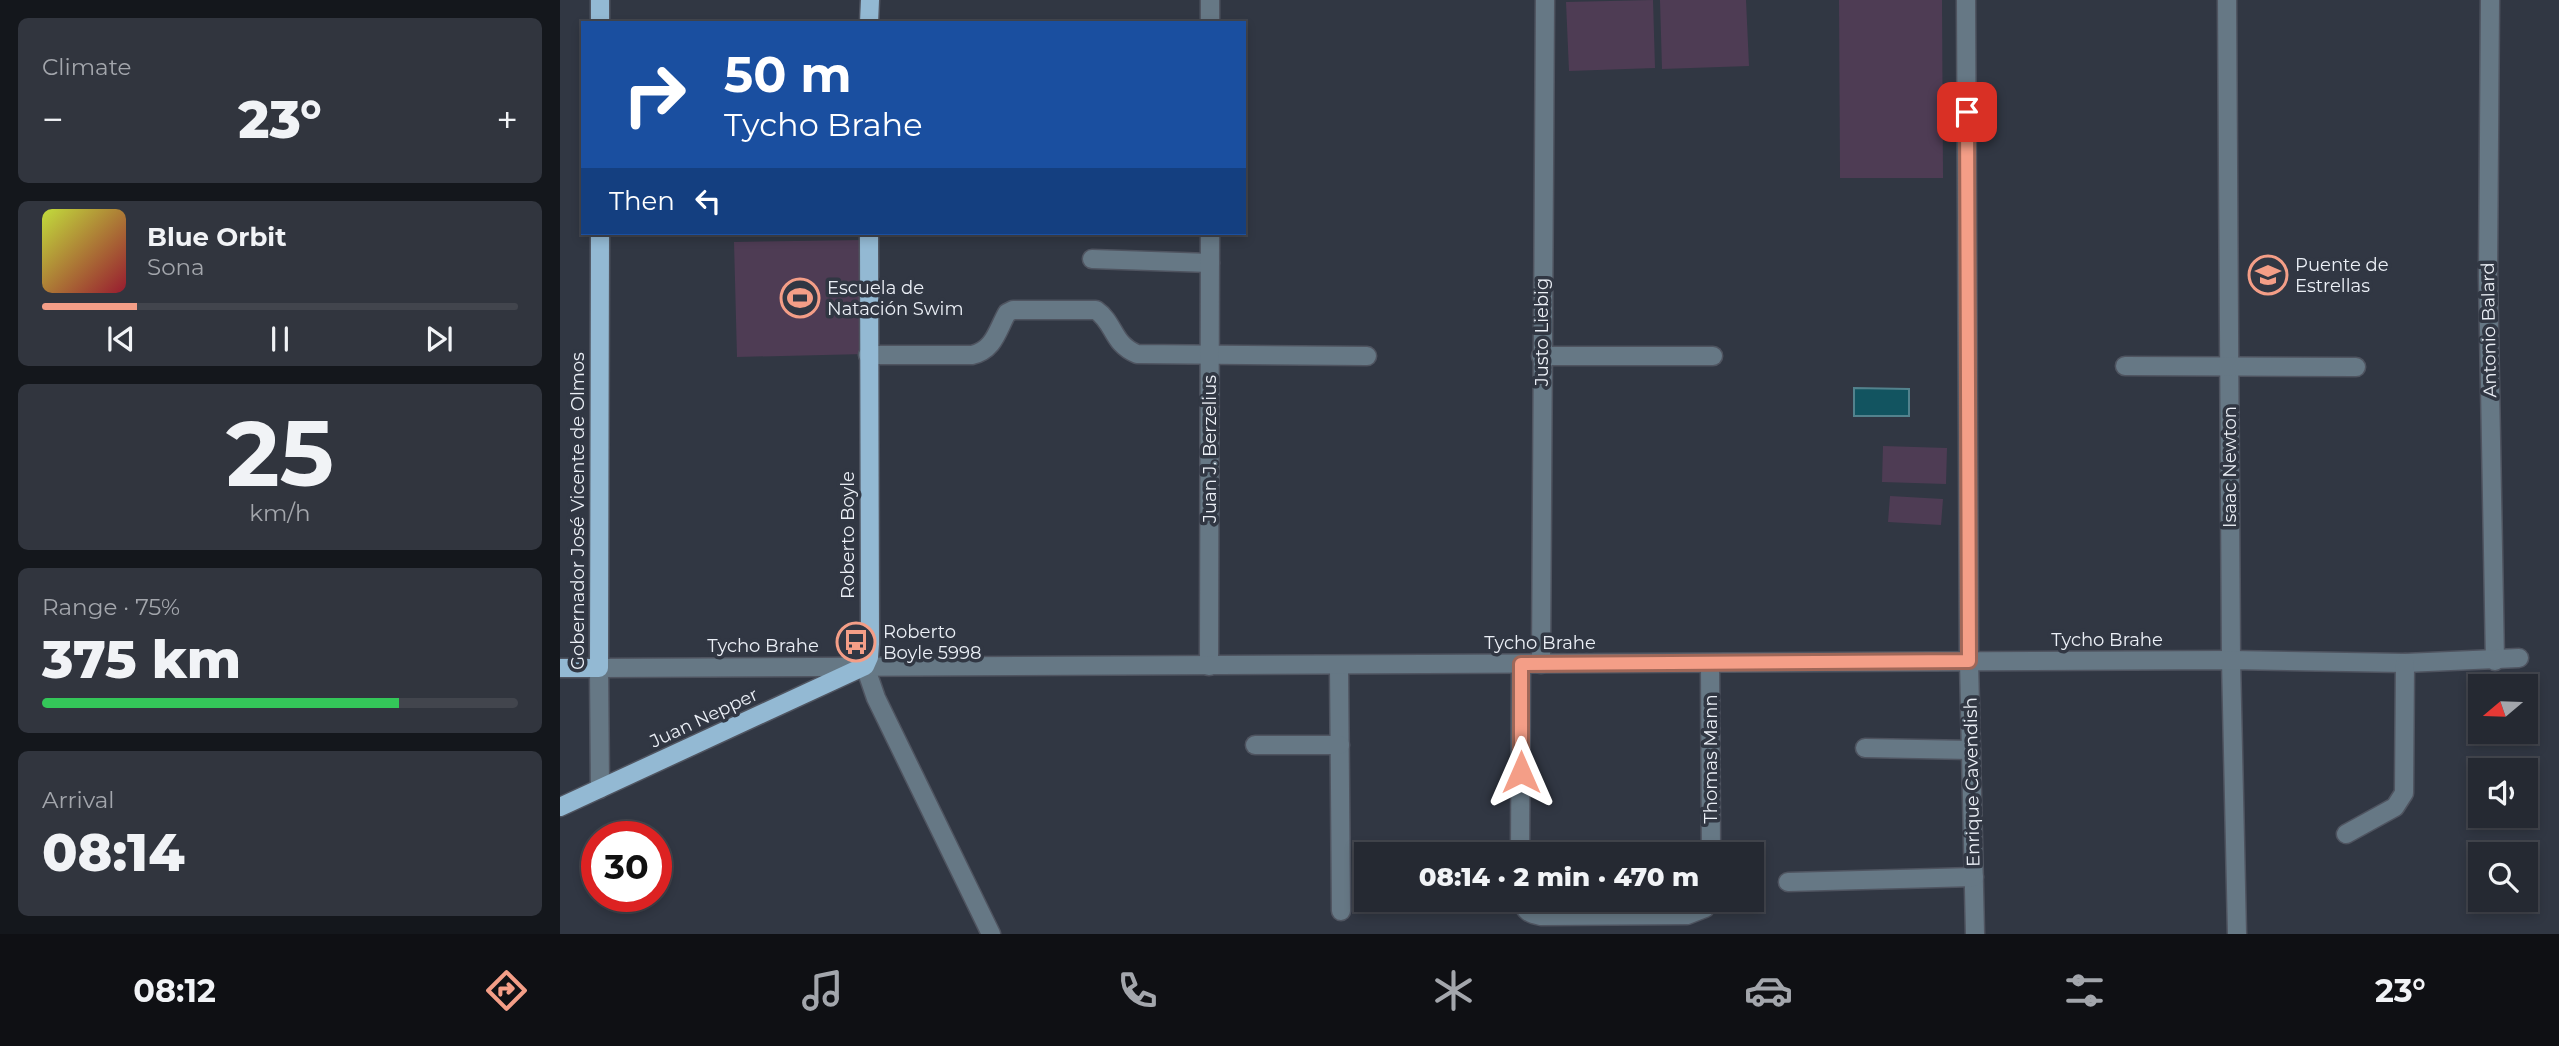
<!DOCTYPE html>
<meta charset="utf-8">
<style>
:root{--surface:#252932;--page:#31353e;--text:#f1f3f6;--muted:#a3a6ac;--line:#42454d;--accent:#f49e87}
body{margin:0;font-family:Montserrat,sans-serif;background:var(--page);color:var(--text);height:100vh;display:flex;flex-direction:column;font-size:26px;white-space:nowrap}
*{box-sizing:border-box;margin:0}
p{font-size:23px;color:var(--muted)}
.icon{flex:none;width:38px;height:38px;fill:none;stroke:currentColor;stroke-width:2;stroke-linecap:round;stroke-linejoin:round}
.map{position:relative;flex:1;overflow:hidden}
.drawer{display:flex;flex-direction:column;gap:18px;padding:18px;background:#14171c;width:560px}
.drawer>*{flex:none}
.hud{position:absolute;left:21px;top:21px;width:665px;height:214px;border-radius:0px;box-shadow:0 4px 10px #0003,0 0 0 2px var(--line);background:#1a4fa0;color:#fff;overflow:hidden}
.needle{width:46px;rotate:251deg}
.tools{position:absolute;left:1908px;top:674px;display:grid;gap:14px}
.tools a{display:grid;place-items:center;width:70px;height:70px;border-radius:0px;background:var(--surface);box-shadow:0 4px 10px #0003,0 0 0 2px var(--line);font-size:35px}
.speed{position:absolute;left:21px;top:821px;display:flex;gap:14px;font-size:35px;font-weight:700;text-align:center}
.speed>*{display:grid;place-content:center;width:91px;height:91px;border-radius:50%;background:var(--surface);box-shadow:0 4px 10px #0003,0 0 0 2px var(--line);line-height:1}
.speed .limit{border:10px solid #d22;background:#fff;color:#111}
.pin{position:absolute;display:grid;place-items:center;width:60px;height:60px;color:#fff;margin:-30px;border-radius:14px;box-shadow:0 4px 10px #0006}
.me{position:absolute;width:77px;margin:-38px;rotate:0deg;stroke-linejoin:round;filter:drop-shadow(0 0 5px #0008)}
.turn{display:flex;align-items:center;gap:24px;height:147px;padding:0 28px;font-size:32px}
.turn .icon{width:91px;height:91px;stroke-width:2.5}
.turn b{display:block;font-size:49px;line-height:60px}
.then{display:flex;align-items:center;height:66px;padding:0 28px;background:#0003;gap:14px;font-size:26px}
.big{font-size:52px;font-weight:800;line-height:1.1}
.drawer .widget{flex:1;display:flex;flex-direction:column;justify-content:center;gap:10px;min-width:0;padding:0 24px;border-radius:10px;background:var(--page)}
.drawer .dial{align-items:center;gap:0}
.dial b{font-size:91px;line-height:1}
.song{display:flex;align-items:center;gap:21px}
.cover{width:84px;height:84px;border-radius:10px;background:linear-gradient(135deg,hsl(70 70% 55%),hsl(350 70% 35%))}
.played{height:7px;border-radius:4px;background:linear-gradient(90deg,var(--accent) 20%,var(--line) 20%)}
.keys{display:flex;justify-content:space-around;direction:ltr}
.heat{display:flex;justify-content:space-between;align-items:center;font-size:38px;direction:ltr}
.charge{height:10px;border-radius:5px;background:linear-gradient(90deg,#34c759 75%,var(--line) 0)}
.trip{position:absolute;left:794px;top:842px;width:410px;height:70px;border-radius:0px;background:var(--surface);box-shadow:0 4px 10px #0003,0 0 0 2px var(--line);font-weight:800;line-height:70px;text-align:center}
.menu{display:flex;height:112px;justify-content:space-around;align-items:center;background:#0f1014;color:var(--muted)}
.menu .icon{width:49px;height:49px}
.menu .selected{color:var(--accent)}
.menu b{font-size:32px;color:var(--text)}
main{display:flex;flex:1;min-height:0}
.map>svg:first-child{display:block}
</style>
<main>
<section class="drawer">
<div class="widget"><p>Climate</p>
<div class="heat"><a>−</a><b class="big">23°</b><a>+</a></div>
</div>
<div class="widget">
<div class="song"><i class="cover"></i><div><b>Blue Orbit</b><p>Sona</p></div></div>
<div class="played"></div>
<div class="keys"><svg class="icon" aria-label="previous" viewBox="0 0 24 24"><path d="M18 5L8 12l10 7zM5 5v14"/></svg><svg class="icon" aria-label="pause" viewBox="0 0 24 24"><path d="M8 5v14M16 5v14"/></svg><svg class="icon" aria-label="next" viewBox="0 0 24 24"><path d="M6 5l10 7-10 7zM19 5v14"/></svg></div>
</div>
<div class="widget dial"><b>25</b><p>km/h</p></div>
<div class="widget"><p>Range · 75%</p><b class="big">375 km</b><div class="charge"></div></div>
<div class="widget"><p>Arrival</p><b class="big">08:14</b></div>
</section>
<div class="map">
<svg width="1999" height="934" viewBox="0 0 1999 934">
<rect width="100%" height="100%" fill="#313743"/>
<g fill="#4e3c54">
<polygon points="1093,0 1095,68 1009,71 1006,2"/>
<polygon points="1100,0 1186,0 1189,66 1102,69"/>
<polygon points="1279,0 1382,0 1383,178 1280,178"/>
<polygon points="302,240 305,354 177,357 174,242"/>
<polygon points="1323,446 1387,448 1386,484 1322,482"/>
<polygon points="1330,496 1383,499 1381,525 1328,522"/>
</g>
<polygon fill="#125460" stroke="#53828d" stroke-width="2" points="1294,388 1349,389 1349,416 1294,416"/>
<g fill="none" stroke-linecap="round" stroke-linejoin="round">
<defs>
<g id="minor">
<polyline points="650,0 650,23"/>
<polyline points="1406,0 1409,661 1415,934"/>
<polyline points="1667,0 1671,660 1677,934"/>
<polyline points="1930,0 1928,276 1935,661"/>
<polyline points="532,259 650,263"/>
<path d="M308,355H412C434,350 437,331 447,313L453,310H536C555,323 552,344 577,354L807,356"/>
<polyline points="981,356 1153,356"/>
<polyline points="1565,366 1796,367"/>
<polyline points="981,664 985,0"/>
<polyline points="1150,664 1151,854"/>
<polyline points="779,665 781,911"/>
<polyline points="305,666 316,698 431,934"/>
<polyline points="649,666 650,233"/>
<polyline points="695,745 780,745"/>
<polyline points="1305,748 1411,750"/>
<polyline points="40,789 39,668 1671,660 1845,663 1959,658"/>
<polyline points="1786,834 1835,807 1844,793 1845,663"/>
<polyline points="960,854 961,664"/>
<polyline points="1228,882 1414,877"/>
<path d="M961,900C965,911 969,914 981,916L1127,915L1145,908L1149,900"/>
</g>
<g id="major">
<polyline points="40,23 40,0"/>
<polyline points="309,23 310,0"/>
<polyline points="0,668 39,668 40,233"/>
<polyline points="0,807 305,666 309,657 310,644 309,233"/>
</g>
</defs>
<use href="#minor" stroke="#4f5460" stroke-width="21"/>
<use href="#major" stroke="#4f5460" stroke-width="21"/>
<use href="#minor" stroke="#667885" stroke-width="18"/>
<use href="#major" stroke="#93b9d3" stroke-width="18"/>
</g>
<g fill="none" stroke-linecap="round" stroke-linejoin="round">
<defs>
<polyline id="route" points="961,772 961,664 1409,661 1407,112"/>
</defs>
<use href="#route" stroke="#9f6758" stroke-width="18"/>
<use href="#route" stroke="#f49e87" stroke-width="12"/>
</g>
<defs>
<symbol id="school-ring" viewBox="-11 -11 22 22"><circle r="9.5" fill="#313743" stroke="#f49e87" stroke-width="1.5"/><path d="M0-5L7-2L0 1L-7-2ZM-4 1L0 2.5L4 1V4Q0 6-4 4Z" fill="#f49e87"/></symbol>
<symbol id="stadium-ring" viewBox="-11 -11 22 22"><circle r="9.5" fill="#313743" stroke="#f49e87" stroke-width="1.5"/><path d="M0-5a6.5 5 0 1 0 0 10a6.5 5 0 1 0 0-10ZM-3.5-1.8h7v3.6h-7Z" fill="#f49e87"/></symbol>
<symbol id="bus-ring" viewBox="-11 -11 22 22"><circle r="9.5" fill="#313743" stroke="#f49e87" stroke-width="1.5"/><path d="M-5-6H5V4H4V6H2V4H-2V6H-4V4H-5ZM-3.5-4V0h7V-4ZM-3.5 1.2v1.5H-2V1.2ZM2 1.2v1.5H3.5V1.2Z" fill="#f49e87"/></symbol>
</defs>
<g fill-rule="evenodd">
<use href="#school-ring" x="1686" y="253" width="44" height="44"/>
<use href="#stadium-ring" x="218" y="276" width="44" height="44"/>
<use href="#bus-ring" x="274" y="620" width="44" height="44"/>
</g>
<g text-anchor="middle" stroke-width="7" stroke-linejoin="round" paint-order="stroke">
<g font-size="18" fill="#ebeff6" stroke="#313743" text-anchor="start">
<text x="1735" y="271">Puente de<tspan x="1735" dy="21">Estrellas</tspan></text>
<text x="267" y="294">Escuela de<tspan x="267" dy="21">Natación Swim</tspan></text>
<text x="323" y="638">Roberto<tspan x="323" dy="21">Boyle 5998</tspan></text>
</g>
<g font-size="18" fill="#ebeff6" stroke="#313743">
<text transform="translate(1929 330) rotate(-91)" y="6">Antonio Balard</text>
<text transform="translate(982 332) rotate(-90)" y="6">Justo Liebig</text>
<text transform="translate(650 449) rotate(-90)" y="6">Juan J. Berzelius</text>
<text transform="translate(1670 467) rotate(-90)" y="6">Isaac Newton</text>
<text transform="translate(18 511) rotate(-90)" y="6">Gobernador José Vicente de Olmos</text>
<text transform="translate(288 535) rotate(-90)" y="6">Roberto Boyle</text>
<text x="1547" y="646">Tycho Brahe</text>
<text x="980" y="649">Tycho Brahe</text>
<text x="203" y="652">Tycho Brahe</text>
<text transform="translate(144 718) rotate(-25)" y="6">Juan Nepper</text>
<text transform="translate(1151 759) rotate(-90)" y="6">Thomas Mann</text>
<text transform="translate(1412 782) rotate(-91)" y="6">Enrique Cavendish</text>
</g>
</g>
</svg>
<div class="tools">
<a><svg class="needle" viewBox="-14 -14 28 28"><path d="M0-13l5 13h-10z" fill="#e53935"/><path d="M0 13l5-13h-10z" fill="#a3a6ac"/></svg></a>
<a><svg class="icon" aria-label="sound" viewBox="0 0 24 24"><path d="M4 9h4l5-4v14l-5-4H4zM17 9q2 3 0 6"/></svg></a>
<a><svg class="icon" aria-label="search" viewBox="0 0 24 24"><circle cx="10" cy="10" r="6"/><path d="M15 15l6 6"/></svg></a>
</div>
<div class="speed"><div class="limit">30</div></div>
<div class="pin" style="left:1407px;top:112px;background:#d93025"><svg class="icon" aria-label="arrive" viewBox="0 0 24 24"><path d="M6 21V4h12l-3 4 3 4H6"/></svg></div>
<svg class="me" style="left:961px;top:772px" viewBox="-20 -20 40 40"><path d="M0-17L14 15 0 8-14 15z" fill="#f49e87" stroke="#fff" stroke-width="4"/></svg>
<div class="trip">08:14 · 2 min · 470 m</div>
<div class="hud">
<div class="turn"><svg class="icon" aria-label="right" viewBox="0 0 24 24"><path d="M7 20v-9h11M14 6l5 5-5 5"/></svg><div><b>50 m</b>Tycho Brahe</div></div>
<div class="then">Then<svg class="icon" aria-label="left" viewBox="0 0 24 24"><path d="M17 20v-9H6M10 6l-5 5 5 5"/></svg></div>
</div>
</div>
</main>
<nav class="menu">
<b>08:12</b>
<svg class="icon selected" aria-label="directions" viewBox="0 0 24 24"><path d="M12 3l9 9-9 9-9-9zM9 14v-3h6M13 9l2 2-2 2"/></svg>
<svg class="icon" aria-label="music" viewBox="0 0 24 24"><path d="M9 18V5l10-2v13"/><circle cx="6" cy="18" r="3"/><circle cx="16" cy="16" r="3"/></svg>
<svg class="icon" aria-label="phone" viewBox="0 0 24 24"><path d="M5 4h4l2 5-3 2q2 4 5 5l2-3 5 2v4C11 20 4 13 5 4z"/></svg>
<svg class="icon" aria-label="climate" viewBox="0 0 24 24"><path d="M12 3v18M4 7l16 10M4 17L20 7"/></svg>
<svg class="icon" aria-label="car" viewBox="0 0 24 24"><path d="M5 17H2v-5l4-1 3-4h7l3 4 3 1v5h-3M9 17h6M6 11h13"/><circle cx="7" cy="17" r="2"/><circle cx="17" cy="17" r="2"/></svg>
<svg class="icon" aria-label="filters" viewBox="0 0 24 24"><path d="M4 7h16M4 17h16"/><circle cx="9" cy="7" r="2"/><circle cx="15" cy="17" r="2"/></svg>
<b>23°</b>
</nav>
